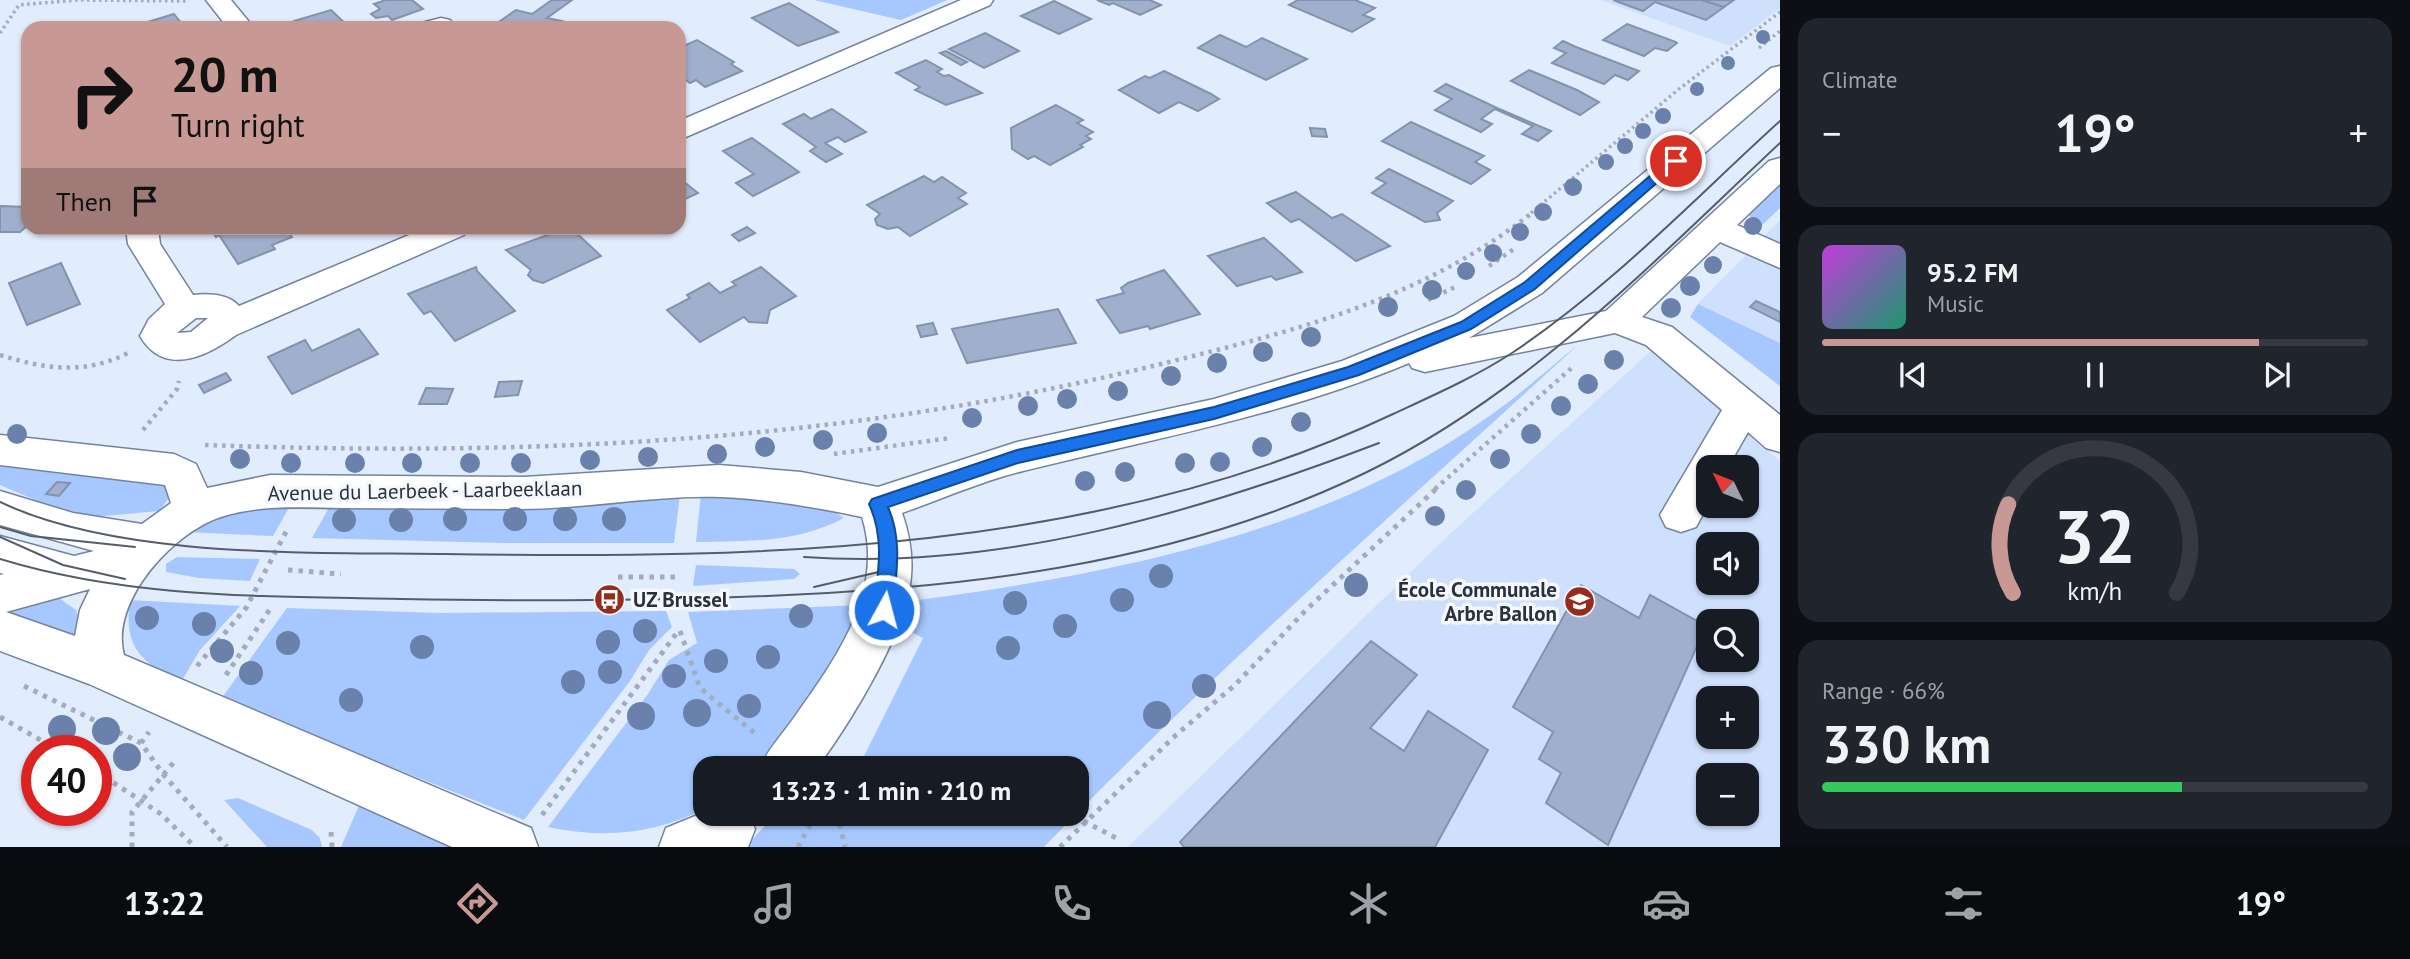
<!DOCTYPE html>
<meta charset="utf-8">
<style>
:root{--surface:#171b24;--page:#20242c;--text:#f1f3f6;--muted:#9ea1a6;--line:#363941;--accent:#c89994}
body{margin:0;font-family:"PT Sans",sans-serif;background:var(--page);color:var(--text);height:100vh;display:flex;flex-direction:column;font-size:26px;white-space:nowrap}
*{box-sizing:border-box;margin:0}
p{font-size:23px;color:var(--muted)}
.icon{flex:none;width:38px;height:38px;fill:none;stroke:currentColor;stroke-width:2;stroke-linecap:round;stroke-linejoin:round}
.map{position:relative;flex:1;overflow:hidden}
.side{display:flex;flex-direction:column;gap:18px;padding:18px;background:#0d0f14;width:630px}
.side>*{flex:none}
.hud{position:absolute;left:21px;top:21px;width:665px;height:214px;border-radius:21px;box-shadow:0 2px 5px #0004;background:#c89994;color:#111;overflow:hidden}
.needle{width:46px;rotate:313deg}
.controls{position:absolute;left:1696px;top:455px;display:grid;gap:14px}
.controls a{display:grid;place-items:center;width:63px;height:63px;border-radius:14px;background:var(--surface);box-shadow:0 2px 5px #0004;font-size:35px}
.speed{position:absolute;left:21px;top:735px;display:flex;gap:14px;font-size:35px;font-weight:700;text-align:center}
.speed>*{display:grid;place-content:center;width:91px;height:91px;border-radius:50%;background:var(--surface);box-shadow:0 2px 5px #0004;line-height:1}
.speed .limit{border:10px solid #d22;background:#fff;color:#111}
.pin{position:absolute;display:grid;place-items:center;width:60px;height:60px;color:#fff;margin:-30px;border:4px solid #fff;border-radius:50%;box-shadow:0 2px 7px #0007}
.me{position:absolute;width:77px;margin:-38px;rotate:7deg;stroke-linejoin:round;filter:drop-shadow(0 0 5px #0008)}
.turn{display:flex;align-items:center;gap:24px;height:147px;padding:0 35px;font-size:32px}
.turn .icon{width:91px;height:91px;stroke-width:2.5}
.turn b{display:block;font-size:49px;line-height:60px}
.then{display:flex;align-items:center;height:66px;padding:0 35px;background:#0003;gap:14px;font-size:26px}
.big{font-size:52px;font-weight:600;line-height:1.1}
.side .card{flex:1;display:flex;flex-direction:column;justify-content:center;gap:10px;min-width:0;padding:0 24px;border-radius:21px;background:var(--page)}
.side .dial{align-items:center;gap:0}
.dial svg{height:182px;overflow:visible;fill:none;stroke:var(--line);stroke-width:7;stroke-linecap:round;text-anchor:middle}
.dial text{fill:var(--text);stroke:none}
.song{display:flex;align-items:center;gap:21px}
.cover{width:84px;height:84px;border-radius:10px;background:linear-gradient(135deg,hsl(290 70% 55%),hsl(160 70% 35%))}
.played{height:7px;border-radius:4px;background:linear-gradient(90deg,var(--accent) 80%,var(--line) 80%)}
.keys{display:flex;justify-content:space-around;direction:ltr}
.heat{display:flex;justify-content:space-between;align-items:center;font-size:38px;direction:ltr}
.charge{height:10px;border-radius:5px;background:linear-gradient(90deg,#34c759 66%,var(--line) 0)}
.trip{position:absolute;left:693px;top:756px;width:396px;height:70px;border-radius:21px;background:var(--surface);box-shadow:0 2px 5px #0004;font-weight:600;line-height:70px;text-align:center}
.tab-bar{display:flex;height:112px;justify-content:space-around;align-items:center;background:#090b0e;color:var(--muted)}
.tab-bar .icon{width:49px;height:49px}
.tab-bar .active{color:var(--accent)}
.tab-bar b{font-size:32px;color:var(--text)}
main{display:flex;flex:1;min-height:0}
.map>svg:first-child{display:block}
</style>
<main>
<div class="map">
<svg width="1780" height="847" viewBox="0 0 1780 847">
<rect width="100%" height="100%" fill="#e1ecfd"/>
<g fill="#cfe0fd" fill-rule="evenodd">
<polygon points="1600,0 1780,0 1780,8 1730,46"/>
<polygon points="1780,220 1780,343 1698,304"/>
<path d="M1652,350L1780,461V847H1128L1451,533ZM1708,467H1746V506H1708ZM1708,544H1746V583H1708ZM1708,621H1746V660H1708ZM1708,698H1746V737H1708ZM1708,775H1746V814H1708Z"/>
</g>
<g fill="#a6c7ff">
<polygon points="814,0 947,0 901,20"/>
<polygon points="1780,181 1780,208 1759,228 1747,213"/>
<polygon points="1698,304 1780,343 1780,386 1690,317"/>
<path d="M1579,344C1399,509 1214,671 1044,847H745L776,814H1076V768H858L923,638L911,632L903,602C1101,576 1321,536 1488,417C1520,395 1549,368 1579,344Z"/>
<polygon points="0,459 162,478 172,494 159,511 93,517 40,502 0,485"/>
<path d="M701,494H728L831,509L844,518C797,543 749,541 696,542Z"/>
<polygon points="680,495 674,543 502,543 312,538 331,504"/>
<polygon points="291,504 273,536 186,532 208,516"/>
<polygon points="177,557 260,559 250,581 199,578 166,572 166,564"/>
<polygon points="696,565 794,569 800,574 794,579 693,586"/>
<polygon points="59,598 76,610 79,619 76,636 8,613"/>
<path d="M130,600L240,606L200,650L181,682C142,663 123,648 130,600Z"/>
<path d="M865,605L858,623L769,760L760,768H705V808C658,834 601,839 548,827L648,694L669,660L697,643L688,612Z"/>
<polygon points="287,608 439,613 666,611 672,627 649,650 630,681 524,820 221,699"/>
<polygon points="238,798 312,830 320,838 322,847 267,847 224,800"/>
<polygon points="361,801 472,847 341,847"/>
</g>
<g fill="#a0b0cc" stroke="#8393ad" stroke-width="2">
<polygon points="386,0 412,0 423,9 392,20 388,16 376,18 371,14 380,9 374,4"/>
<polygon points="552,0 572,0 547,18 562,21 553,28 490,28 516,10 532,14"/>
<polygon points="1097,0 1150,0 1161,5 1140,15 1113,3 1109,5"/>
<polygon points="1298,0 1355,0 1375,8 1363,15 1374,19 1352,32 1289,5"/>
<polygon points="1613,0 1702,0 1724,7 1706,20 1655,2 1643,11"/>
<polygon points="1702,0 1734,0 1724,7"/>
<polygon points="1054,1 1091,19 1059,34 1021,16"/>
<polygon points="789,3 838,32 798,46 752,18"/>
<polygon points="331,10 350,28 301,28 294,21"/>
<polygon points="174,14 185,28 128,28"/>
<polygon points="1627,24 1676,42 1677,43 1667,51 1655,48 1644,56 1603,40"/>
<polygon points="985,33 1019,51 984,68 949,49"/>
<polygon points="1220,35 1246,47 1262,38 1307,59 1266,80 1198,48"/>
<polygon points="697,40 734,62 731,64 742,71 705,87 696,80 690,83 679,75 679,48"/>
<polygon points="1563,41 1576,47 1639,71 1628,80 1615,75 1604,84 1552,63 1566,53 1554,48"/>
<polygon points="946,51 967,62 961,65 940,53"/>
<polygon points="926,60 942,69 937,72 944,76 949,75 982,93 946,105 915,90 920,87 896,73"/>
<polygon points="1529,70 1577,90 1599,102 1580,115 1511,81"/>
<polygon points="1164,71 1211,94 1219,99 1198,111 1179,102 1159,113 1119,90 1145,76 1150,78"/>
<polygon points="1446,84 1497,108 1551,131 1538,141 1522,134 1533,126 1495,109 1481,119 1492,124 1481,132 1435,110 1452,99 1435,91"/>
<polygon points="1056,105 1083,120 1077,123 1093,132 1086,136 1091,139 1080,145 1083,147 1050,165 1034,156 1028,159 1012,149 1011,128"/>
<polygon points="832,109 866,132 845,142 838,137 825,143 842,154 826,162 810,151 816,147 783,124 804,114 811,119"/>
<polygon points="1411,122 1484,156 1475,162 1490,170 1471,184 1382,141"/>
<polygon points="1310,128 1325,129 1327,137 1312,136"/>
<polygon points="752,138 799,172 753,196 736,183 754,174 723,151"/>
<polygon points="1389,169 1453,201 1437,213 1440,220 1425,222 1372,193 1386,183 1376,178"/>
<polygon points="924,176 934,182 942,177 966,193 958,198 967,204 910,236 898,227 888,229 877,225 875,219 880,214 867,205"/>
<polygon points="679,178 698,193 679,202"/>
<polygon points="1296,192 1332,218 1342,214 1390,246 1356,261 1299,219 1291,222 1267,203"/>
<polygon points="0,206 28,207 28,225 20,232 0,232"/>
<polygon points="747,227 755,233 739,241 732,235"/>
<polygon points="210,228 285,228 292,237 272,245 275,249 238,264 219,235 216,237"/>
<polygon points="567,228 571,228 601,256 543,283 533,280 528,275 531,270 506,250"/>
<polygon points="1264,238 1302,272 1276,280 1271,276 1237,286 1208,256"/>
<polygon points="61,263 80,304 27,325 9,283"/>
<polygon points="476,267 477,271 515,311 455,341 431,311 424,314 408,294"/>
<polygon points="761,267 796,296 770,310 767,323 749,322 744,317 700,342 667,310 690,298 687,295 709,283 720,293 736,285 732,282"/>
<polygon points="1164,270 1200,314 1150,329 1148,326 1120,333 1097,300 1124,293 1121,288 1128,283"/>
<polygon points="1756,301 1780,312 1780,322 1750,307"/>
<polygon points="1058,309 1076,343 967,363 952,329"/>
<polygon points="933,323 937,334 921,337 917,326"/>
<polygon points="359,329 378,354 292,394 268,357 305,340 312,351"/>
<polygon points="226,373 231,380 204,393 199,385"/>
<polygon points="522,381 518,395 495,397 499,382"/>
<polygon points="426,388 453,389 447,404 419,404"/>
<polygon points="57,482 70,483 59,496 46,494"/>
<polygon points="1581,585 1639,618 1650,595 1706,626 1608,845 1546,803 1561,773 1539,759 1553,732 1513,707"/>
<polygon points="1371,641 1417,675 1370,728 1404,751 1428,711 1488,750 1435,847 1184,847 1180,842"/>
</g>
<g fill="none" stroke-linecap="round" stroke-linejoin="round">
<defs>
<g id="minor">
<polygon points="206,0 231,0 254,28 228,28"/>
<polygon points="961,0 993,0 990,5 679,140 679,121"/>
<polygon points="441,18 450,20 453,25 451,28 417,28 421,23"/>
<path d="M1780,66V88L1542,293L1469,338L1606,311L1769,161L1780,158V184L1737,225L1780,244V268L1720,242L1642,317L1672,327L1780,415V452L1766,448L1748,432L1728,467H1708V505L1696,527L1681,532L1666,527L1660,515L1722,410L1646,345L1615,333L1425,372L1412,368L1409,363C1285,415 1153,439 1023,471C982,481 942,499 902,513C909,533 913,554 911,576C907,632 850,723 817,768H760C768,749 781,736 793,719C834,661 886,592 862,517C815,507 768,499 720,497C654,495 586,509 520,509C461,509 403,508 345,508C305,508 263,504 224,516C175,530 109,601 124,655L531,828L538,847H452L89,684L0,651V575L4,574L0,573V536L74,556L94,551L0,525V491L73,513L142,524L171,503L165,485L0,465V435L174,454L196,464L207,488L270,475L524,477L719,465L801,472L878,487L1017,442L1214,399L1342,361L1454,316L1518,277L1771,68ZM90,589L80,610L75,636L6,612Z"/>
<path d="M126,228H158L160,244L193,295C208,293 229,294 239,306L426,228H469L464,235L236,335C206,357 164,377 140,336L149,319L165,304L128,244ZM196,318H208L191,332L177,333Z"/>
<polygon points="705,812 749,814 755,829 748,847 659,847 666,828"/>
</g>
</defs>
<use href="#minor" stroke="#74839d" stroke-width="3"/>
<g stroke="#a3acbb" stroke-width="3.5" stroke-dasharray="2.5 3.5" stroke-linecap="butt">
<polyline points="0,33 19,5 79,0 186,1"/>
<polyline points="1759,48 1780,31"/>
<polyline points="1531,213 1679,89 1780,12"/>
</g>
<g stroke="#a3acbb" stroke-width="4.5" stroke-dasharray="3.5 5" stroke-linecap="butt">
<polyline points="1489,266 1514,249"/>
<polyline points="1428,300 1455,287"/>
<path d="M0,355C45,369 85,375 128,353"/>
<polyline points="143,430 177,389 179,381"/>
<path d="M205,445C540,457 855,442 1181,359C1307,328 1430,294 1533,212"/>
<polyline points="834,454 950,438"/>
<polyline points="1435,489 1575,365"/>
</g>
<g stroke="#a3acbb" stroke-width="5" stroke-dasharray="4.5 6" stroke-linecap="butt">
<polyline points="288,570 341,574"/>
<polyline points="618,577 681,577"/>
<polyline points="680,631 700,688 757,735"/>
<polyline points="197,666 246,608 288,528"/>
<polyline points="226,675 270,609"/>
<polyline points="24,686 141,743 163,774 227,847"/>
<polyline points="0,717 60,751"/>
<polyline points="141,743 149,732"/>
<polyline points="96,771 161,814 195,847"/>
<polyline points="837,814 845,847"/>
<polyline points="917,814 1074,816 1120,840"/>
<polyline points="542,815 679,630"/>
<polyline points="331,832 332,847"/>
<polyline points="132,847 132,812 174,762"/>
<polyline points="798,847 816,814"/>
<polyline points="1060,847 1176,735 1235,685 1306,610 1437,488"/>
</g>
<use href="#minor" fill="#fff" fill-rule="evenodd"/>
<g stroke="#555d69" stroke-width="2">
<path d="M0,502C120,559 312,552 444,554C763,559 1100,553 1393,414C1434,395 1475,377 1512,353C1611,287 1693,200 1780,121"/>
<polyline points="0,527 31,536 135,547"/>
<polyline points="0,537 63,565 125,579"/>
<path d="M804,557C1000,571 1198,512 1379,443"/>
<path d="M0,559C131,599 266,596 401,599C514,601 626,601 738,597C953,590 1172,567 1367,472C1527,394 1652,263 1780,143"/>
<polyline points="814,587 896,568"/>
</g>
</g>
<g fill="#6981ab">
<circle cx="1763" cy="37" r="7"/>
<circle cx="1728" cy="63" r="7"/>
<circle cx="1697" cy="89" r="7"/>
<circle cx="1663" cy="116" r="8"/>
<circle cx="1643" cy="131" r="8"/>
<circle cx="1625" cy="146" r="8"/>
<circle cx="1606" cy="162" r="8"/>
<circle cx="1573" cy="187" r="9"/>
<circle cx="1543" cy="212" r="9"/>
<circle cx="1753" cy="226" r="9"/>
<circle cx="1520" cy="232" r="9"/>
<circle cx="1493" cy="253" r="9"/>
<circle cx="1713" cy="265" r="9"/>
<circle cx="1466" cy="271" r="9"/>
<circle cx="1690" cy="286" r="10"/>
<circle cx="1432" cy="290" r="10"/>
<circle cx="1388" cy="307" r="10"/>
<circle cx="1671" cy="308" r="10"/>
<circle cx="1311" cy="337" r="10"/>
<circle cx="1263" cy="352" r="10"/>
<circle cx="1614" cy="360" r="10"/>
<circle cx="1217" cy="363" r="10"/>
<circle cx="1171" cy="376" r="10"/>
<circle cx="1588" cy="384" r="10"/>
<circle cx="1118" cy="391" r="10"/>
<circle cx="1067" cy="399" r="10"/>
<circle cx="1028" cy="406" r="10"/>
<circle cx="1561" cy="406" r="10"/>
<circle cx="972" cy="418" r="10"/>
<circle cx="1301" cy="422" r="10"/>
<circle cx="877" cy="433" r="10"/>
<circle cx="17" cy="434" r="10"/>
<circle cx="1531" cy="434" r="10"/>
<circle cx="823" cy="440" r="10"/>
<circle cx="765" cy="447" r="10"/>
<circle cx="1262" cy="447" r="10"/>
<circle cx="717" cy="454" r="10"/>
<circle cx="648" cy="457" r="10"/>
<circle cx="240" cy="459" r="10"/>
<circle cx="1500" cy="459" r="10"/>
<circle cx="590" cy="460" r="10"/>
<circle cx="1220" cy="462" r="10"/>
<circle cx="291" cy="463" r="10"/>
<circle cx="355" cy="463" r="10"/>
<circle cx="412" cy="463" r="10"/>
<circle cx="470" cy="463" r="10"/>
<circle cx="521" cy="463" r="10"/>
<circle cx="1185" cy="463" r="10"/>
<circle cx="1125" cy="472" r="10"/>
<circle cx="1085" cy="481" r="10"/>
<circle cx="1466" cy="490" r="10"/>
<circle cx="1435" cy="516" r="10"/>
<circle cx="455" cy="519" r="12"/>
<circle cx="515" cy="519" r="12"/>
<circle cx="565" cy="519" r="12"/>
<circle cx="614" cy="519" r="12"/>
<circle cx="344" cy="520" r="12"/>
<circle cx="401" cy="520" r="12"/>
<circle cx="1161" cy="576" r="12"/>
<circle cx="1356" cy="585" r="12"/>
<circle cx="1122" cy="600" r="12"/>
<circle cx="1015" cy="603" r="12"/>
<circle cx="801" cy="616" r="12"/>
<circle cx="147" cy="618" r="12"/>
<circle cx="204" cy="624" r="12"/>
<circle cx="1065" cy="626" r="12"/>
<circle cx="645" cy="631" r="12"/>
<circle cx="608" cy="642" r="12"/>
<circle cx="288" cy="643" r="12"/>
<circle cx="422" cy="647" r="12"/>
<circle cx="1008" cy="648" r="12"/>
<circle cx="222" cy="651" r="12"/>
<circle cx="768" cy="657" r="12"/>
<circle cx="716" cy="661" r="12"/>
<circle cx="610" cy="672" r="12"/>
<circle cx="251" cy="673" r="12"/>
<circle cx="674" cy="676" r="12"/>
<circle cx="573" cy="682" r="12"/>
<circle cx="1204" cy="686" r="12"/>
<circle cx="351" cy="700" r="12"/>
<circle cx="749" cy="706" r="12"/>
<circle cx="697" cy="713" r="14"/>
<circle cx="1157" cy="715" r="14"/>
<circle cx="641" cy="716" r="14"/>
<circle cx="62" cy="729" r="14"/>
<circle cx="106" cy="731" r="14"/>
<circle cx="127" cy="757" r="14"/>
</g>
<path fill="#1a73e8" stroke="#114b97" stroke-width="2" d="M1671,158L1682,161L1535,289L1471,329L1359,375L1214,419L1018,463L888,507C903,541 896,574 893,610L890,615H877L874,610C878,572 885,539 869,504L872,499L1017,450L1214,407L1348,367L1461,322L1525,282Z"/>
<defs>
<symbol id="bus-disc" viewBox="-11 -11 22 22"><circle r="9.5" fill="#962c1c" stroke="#f5f8fe"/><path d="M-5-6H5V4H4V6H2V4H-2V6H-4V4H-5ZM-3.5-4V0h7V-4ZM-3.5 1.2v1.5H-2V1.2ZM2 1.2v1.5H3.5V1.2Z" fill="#fff"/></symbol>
<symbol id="school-disc" viewBox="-11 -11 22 22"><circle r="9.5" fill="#962c1c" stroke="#f5f8fe"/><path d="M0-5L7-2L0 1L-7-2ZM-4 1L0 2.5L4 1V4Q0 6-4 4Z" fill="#fff"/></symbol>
</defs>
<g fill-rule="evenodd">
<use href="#bus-disc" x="592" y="582" width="35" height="35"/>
<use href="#school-disc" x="1562" y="584" width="35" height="35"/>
</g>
<g text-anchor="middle" stroke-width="7" stroke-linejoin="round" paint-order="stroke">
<g font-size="21" fill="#2a313c" stroke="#f5f8fe">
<text transform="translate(425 491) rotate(-1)" y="7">Avenue du Laerbeek - Laarbeeklaan</text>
</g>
<g font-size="21" font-weight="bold" fill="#2a313c" stroke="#f5f8fe" text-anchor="end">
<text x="1557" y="597">École Communale<tspan x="1557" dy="24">Arbre Ballon</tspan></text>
<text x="633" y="607" text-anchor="start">UZ Brussel</text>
</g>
</g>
</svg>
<div class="controls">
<a><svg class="needle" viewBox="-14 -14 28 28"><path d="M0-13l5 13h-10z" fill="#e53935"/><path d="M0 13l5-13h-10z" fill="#9ea1a6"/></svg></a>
<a><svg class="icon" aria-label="sound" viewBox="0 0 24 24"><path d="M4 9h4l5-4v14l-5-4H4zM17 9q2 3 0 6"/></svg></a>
<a><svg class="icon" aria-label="search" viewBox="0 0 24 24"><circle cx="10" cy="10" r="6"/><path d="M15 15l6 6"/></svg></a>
<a>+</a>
<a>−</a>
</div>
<div class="speed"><div class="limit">40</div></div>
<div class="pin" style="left:1676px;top:161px;background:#d93025"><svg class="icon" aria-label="arrive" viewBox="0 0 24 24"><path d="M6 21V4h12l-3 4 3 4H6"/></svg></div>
<svg class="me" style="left:884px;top:610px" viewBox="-20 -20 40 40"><circle r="17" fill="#1a73e8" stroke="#fff" stroke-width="3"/><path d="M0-11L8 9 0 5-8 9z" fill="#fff"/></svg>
<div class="trip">13:23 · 1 min · 210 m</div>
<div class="hud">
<div class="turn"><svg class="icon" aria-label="right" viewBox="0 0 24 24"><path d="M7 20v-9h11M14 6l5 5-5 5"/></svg><div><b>20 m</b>Turn right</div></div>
<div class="then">Then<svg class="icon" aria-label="arrive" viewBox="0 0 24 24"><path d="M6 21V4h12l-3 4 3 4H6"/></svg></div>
</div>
</div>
<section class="side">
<div class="card"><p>Climate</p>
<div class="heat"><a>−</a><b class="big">19°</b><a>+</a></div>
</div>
<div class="card">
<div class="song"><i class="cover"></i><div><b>95.2 FM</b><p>Music</p></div></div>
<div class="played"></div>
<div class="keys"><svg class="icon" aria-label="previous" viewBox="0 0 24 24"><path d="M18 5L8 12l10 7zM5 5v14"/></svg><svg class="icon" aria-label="pause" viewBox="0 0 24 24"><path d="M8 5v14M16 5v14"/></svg><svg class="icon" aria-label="next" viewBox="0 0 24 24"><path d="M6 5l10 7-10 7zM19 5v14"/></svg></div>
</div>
<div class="card dial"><svg viewBox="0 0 100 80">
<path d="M14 69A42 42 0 1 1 86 69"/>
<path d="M14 69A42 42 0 0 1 12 30" stroke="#c89994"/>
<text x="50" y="56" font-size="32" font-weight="700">32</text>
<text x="50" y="72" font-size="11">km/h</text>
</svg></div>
<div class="card"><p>Range · 66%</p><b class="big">330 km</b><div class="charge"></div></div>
</section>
</main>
<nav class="tab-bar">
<b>13:22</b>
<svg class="icon active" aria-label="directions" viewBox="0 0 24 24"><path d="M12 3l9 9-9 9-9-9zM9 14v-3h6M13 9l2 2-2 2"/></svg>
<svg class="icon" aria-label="music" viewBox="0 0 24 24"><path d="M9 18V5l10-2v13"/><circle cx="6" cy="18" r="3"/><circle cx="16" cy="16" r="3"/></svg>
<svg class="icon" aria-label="phone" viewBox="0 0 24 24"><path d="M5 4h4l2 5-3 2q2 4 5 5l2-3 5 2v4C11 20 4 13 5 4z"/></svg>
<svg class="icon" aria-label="climate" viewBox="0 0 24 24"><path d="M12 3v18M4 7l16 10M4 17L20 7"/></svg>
<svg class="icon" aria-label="car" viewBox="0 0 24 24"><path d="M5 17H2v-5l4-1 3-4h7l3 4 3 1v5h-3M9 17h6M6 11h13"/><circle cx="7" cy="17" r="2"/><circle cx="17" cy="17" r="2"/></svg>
<svg class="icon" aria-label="filters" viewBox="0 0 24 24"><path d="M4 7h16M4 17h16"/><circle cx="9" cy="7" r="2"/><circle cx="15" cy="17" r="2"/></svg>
<b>19°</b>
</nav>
